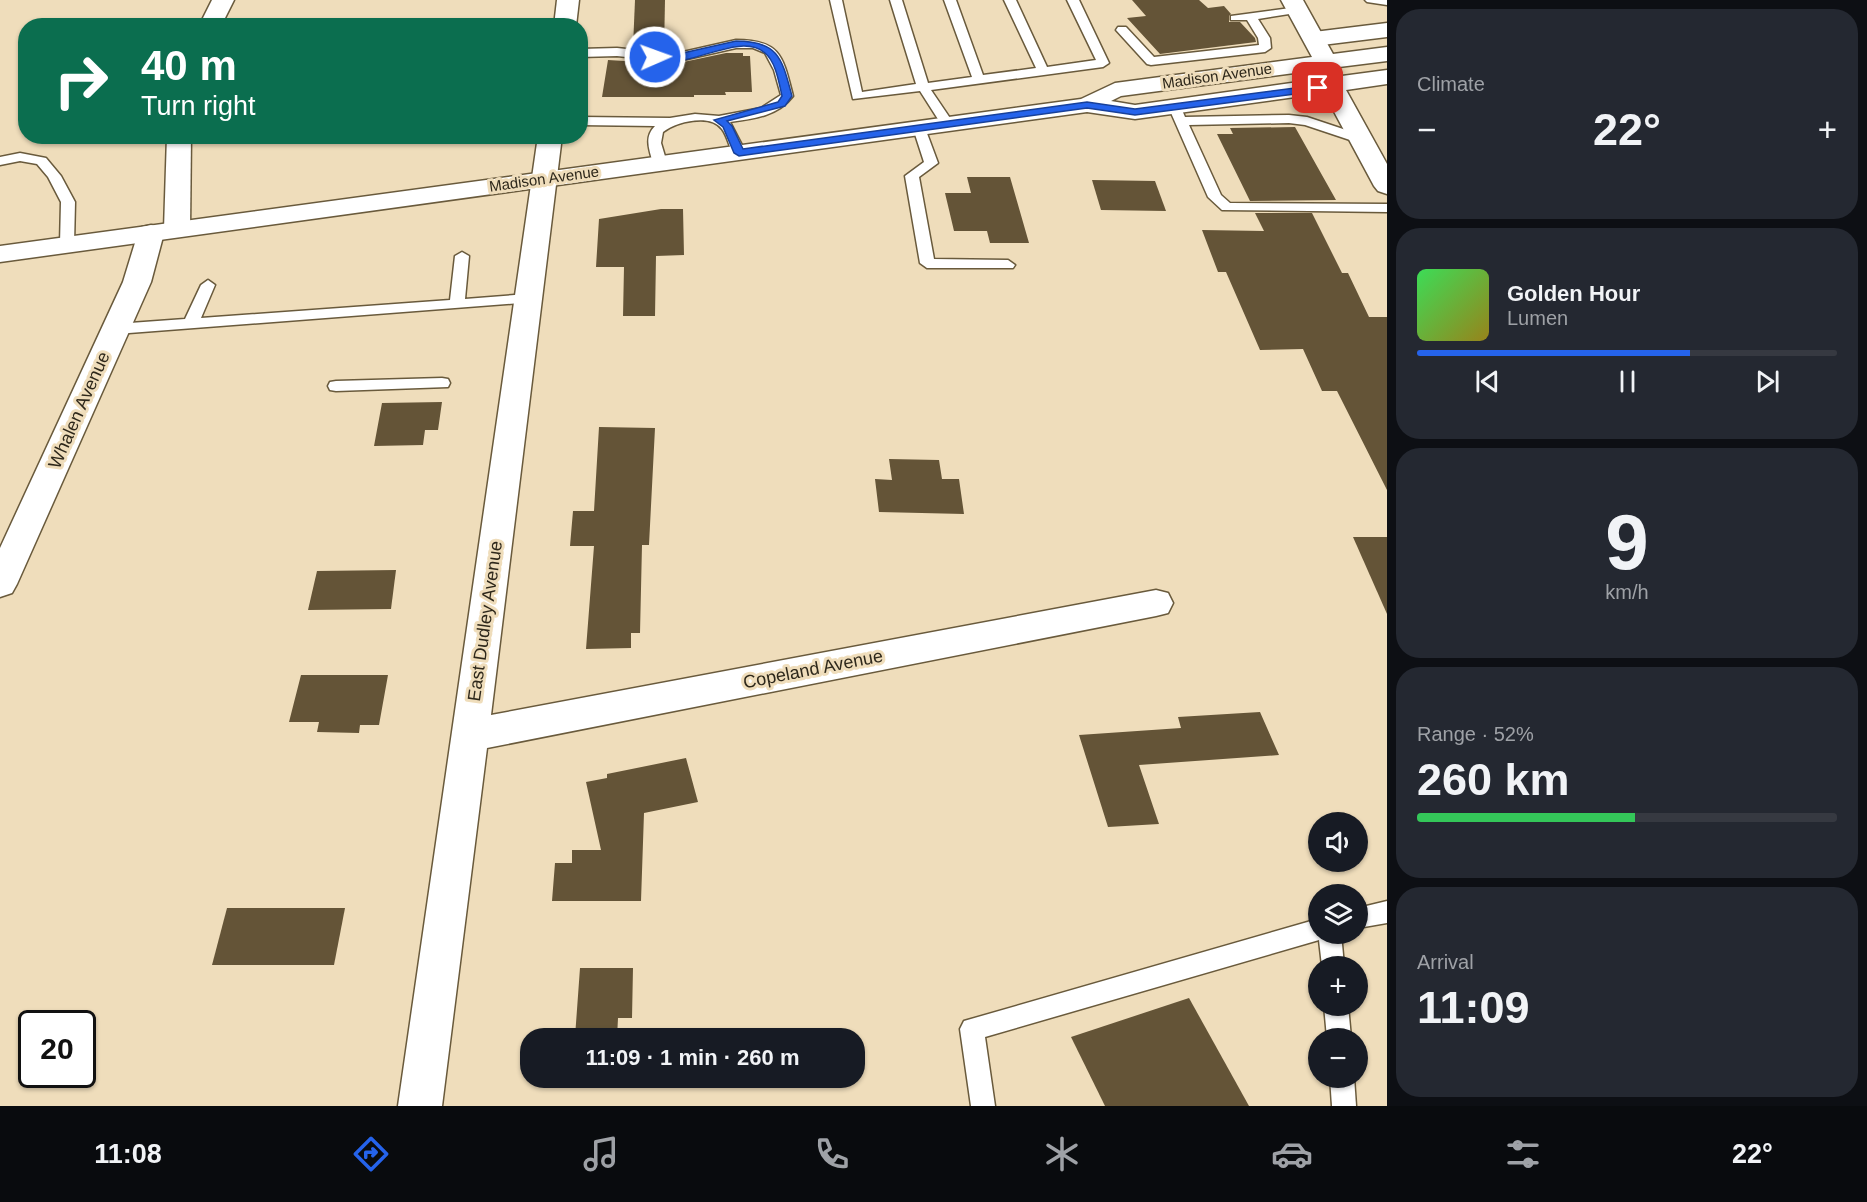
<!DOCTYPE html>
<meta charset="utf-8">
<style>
:root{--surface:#171b24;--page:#242831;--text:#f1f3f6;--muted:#9ea1a6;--line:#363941;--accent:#2563eb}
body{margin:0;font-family:Helvetica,sans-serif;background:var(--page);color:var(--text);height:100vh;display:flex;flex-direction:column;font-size:22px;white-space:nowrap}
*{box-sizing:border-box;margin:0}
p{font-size:20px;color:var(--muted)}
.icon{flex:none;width:33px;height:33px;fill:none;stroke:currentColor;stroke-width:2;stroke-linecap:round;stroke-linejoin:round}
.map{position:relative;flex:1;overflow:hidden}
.details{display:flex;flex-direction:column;gap:9px;padding:9px;background:#0d0f14;width:480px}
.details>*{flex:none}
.guide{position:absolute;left:18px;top:18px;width:570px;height:126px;border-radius:24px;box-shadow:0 2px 4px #0004;background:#0b6e4f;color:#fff;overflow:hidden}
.buttons{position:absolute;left:1308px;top:812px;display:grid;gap:12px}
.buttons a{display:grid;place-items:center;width:60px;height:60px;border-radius:50%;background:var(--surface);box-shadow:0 2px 4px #0004;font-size:30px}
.speed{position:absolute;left:18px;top:1010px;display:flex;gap:12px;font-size:30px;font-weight:700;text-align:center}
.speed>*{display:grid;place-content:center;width:78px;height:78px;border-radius:50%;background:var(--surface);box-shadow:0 2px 4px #0004;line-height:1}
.speed .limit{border:3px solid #111;border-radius:9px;background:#fff;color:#111}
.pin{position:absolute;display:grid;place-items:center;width:51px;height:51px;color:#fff;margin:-26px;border-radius:12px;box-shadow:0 3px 9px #0006}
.me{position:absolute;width:66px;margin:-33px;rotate:88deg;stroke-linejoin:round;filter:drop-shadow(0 0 4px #0008)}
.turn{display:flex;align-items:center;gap:21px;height:126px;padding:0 24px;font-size:27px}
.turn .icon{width:78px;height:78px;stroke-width:2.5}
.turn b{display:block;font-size:42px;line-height:51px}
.big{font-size:45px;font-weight:600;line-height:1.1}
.details .card{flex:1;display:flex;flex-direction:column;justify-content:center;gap:9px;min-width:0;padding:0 21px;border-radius:24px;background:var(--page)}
.details .dial{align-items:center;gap:0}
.dial b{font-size:78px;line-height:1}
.song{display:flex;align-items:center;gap:18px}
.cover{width:72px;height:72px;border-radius:9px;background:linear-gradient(135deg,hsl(130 70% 55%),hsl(50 70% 35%))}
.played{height:6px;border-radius:3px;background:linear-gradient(90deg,var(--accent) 65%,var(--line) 65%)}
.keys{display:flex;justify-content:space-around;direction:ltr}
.heat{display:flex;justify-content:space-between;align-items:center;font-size:33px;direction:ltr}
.charge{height:9px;border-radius:4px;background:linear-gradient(90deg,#34c759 52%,var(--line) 0)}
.trip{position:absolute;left:520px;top:1028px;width:345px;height:60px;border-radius:24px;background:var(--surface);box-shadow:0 2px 4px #0004;font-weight:600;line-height:60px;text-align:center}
.tabs{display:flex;height:96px;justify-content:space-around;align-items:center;background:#090b0e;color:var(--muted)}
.tabs .icon{width:42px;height:42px}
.tabs .current{color:var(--accent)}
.tabs b{font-size:27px;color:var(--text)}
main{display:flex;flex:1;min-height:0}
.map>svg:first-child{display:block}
</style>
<main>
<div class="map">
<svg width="1387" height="1106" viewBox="0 0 1387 1106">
<rect width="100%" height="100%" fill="#efddbb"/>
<g fill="#645437">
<polygon points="635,0 665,0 664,51 633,47"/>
<polygon points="1132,0 1199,0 1208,8 1224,6 1231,14 1229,16 1229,22 1240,22 1255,38 1256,42 1160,54 1127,18 1146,16"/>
<polygon points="726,53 743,53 743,56 750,56 752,92 725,92 726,95 694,95 694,97 602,97 608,60 674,64"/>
<polygon points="1295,127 1336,200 1250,201 1217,134 1233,134 1230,128"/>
<polygon points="967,177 1010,177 1029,243 990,243 987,231 954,231 945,193 971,193"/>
<polygon points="1092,180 1155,181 1166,211 1101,210"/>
<polygon points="661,209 683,209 684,255 656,256 655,316 623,316 624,267 596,267 599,219"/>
<polygon points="1255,213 1312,213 1342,273 1348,273 1369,317 1387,317 1387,490 1337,391 1322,391 1303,349 1260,350 1226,272 1218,272 1202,230 1264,231"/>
<polygon points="442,402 438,430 425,430 423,445 374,446 382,403"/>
<polygon points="599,427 655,428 649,545 642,545 640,633 631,633 631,648 586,649 594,546 570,546 573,511 594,511"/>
<polygon points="889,459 939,460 942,479 959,479 964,514 879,512 875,479 892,480"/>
<polygon points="1353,537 1387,537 1387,614"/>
<polygon points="396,570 391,609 308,610 317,571"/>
<polygon points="301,675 388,675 379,725 360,725 359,733 317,732 319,722 289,722"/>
<polygon points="1260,712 1279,755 1139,765 1159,824 1108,827 1079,735 1181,728 1178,717"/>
<polygon points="686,758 698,802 644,813 641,901 552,901 555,863 572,863 572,850 601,850 586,782 607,778 607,774"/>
<polygon points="227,908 345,908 334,965 212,965"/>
<polygon points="580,968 633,968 632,1018 618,1018 617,1038 543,1038 575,1037"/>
<polygon points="1189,998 1249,1106 1105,1106 1071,1037"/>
<rect x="539" y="1077" width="46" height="5"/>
</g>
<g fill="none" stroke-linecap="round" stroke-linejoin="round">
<defs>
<g id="lane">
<polygon points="830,0 842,0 862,92 916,84 890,0 902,0 928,83 972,77 944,0 956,0 983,75 1036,68 1004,0 1016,0 1047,67 1096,60 1067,0 1079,0 1109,63 1103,67 931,90 954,124 948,128 943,127 920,91 853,99"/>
<polygon points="1365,0 1387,0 1387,5 1367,2"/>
<polygon points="1298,7 1304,10 1302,12 1258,19 1270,38 1271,48 1265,52 1151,65 1147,64 1116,30 1118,27 1126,27 1154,57 1259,45 1258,38 1247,20 1231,20 1231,16"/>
<path d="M736,40C781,40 783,57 793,96C778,116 753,119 730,122L746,153L744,156H734C729,147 728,137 722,129C710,113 676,122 663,132L661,143L667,163L660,167L653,163C649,149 644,137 655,126L580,125V117L670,118L695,114L719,116L761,108L781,95L774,70L765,53L753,48H736L674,62L617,56L580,57V49L617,48L674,54Z"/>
<polygon points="1174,102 1179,103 1185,117 1289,115 1307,117 1367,137 1369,140 1362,144 1305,125 1289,123 1189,125 1221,195 1230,203 1387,204 1387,212 1222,210 1208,197 1168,106"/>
<polygon points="919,124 925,128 938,163 919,177 934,259 1008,260 1015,265 1013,268 927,268 920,263 905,176 924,162 913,128"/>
<polygon points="20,153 46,158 61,176 75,202 74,244 72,247 62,247 60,244 61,202 48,177 37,164 20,161 0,165 0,157"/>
<polygon points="462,252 469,256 465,299 528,294 533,296 536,299 533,302 116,334 108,329 116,324 185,319 201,285 208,280 215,285 201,318 450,300 455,256"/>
<polygon points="442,378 448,379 450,383 448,387 336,391 330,390 328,386 330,382 336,381"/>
<polygon points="1387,901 1387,923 1358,928 1358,908"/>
<polygon points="1318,919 1318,933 1341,933 1344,966 1322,966 1319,940 985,1037 995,1106 971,1106 960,1029 964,1021"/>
<polygon points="1324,1005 1348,1005 1351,1038 1327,1038"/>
<polygon points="1330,1077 1354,1077 1356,1106 1332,1106"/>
</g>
<g id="street">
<polygon points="212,0 234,0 221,26 199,26"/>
<polygon points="557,0 579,0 576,26 554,26"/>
<polygon points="1387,23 1387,37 1314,46 1306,44 1303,39 1306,34 1314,32"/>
<polygon points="167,136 191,136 190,229 186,235 177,237 168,235 164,229"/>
<polygon points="538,136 562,136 491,715 1156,590 1168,593 1173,603 1168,613 1156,616 487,748 442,1106 398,1106"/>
<polygon points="151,225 160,227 164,233 151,282 17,584 12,593 0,597 0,548 123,282 138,233 142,227"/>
</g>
<path id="secondary" d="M1281,0H1303L1333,54L1387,47V61L1339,67L1342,76L1387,70V84L1346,90L1387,164V194L1378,191L1374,186L1324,93L1135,119L1087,112L0,262V246L1081,99L1115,83L1312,57ZM1317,70L1320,79L1135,105L1111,101L1121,96Z"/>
</defs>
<use href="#lane" stroke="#695a3c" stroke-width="3"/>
<use href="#street" stroke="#695a3c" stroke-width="3"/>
<use href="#secondary" stroke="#695a3c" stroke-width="3"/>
<use href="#lane" fill="#fff" fill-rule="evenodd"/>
<use href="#street" fill="#fff" fill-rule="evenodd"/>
<use href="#secondary" fill="#fff" fill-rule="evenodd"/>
</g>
<path fill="#2563eb" stroke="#184099" stroke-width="1.5" d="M736,41C779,41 782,59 792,96L785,106L727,121L732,126L743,149L1087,102L1135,109L1318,85L1323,88L1318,91L1135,115L1087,108L739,156L734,153L723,127L714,120L778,102L782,96C779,83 776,62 765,53C737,29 679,77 651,57L655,54L674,55Z"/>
<g text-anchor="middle" stroke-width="6" stroke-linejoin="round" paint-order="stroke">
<g font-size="15" fill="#2e281b" stroke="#efddbb">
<text transform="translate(1217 76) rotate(-8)" y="5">Madison Avenue</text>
<text transform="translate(544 179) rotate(-8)" y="5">Madison Avenue</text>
</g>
<g font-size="18" fill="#2e281b" stroke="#efddbb">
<text transform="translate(79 410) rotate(-66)" y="6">Whalen Avenue</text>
<text transform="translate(485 621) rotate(-82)" y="6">East Dudley Avenue</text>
<text transform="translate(813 669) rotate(-11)" y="6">Copeland Avenue</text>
</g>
</g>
</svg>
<div class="buttons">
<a><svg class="icon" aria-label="sound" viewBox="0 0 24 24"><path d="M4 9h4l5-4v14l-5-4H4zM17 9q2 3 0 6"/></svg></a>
<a><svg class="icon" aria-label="layers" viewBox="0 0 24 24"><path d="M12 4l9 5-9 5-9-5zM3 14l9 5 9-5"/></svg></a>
<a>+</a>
<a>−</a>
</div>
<div class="speed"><div class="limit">20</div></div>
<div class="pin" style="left:1318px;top:88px;background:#d93025"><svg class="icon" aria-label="arrive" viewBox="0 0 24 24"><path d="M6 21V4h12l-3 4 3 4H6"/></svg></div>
<svg class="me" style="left:655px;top:57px" viewBox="-20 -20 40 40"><circle r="17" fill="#2563eb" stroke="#fff" stroke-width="3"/><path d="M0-11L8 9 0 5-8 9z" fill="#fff"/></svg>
<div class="trip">11:09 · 1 min · 260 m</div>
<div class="guide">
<div class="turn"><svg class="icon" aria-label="right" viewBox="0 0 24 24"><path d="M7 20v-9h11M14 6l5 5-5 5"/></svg><div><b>40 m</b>Turn right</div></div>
</div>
</div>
<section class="details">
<div class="card"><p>Climate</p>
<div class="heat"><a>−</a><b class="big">22°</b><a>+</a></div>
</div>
<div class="card">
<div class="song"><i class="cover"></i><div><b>Golden Hour</b><p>Lumen</p></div></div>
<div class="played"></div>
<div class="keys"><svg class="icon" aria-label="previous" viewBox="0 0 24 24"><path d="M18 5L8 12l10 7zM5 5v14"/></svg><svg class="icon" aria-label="pause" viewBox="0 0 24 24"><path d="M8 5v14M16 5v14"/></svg><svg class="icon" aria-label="next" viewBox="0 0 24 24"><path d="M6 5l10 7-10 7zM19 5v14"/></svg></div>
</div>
<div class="card dial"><b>9</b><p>km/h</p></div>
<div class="card"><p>Range · 52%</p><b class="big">260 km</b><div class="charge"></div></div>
<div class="card"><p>Arrival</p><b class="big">11:09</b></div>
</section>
</main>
<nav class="tabs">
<b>11:08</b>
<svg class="icon current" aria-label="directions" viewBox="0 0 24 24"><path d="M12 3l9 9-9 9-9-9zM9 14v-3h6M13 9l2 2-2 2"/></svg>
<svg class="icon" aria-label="music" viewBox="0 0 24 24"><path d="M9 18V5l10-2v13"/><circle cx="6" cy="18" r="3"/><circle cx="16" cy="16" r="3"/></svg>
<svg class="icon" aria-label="phone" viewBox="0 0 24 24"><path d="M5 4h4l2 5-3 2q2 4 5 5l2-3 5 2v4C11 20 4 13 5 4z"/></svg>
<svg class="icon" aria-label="climate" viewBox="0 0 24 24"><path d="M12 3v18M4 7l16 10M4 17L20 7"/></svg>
<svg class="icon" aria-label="car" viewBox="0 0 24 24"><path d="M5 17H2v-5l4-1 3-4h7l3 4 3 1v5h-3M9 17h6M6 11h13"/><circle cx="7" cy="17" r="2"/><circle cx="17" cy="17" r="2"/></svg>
<svg class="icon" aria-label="filters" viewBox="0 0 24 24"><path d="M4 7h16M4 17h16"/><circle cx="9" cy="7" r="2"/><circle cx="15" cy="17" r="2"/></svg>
<b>22°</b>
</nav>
